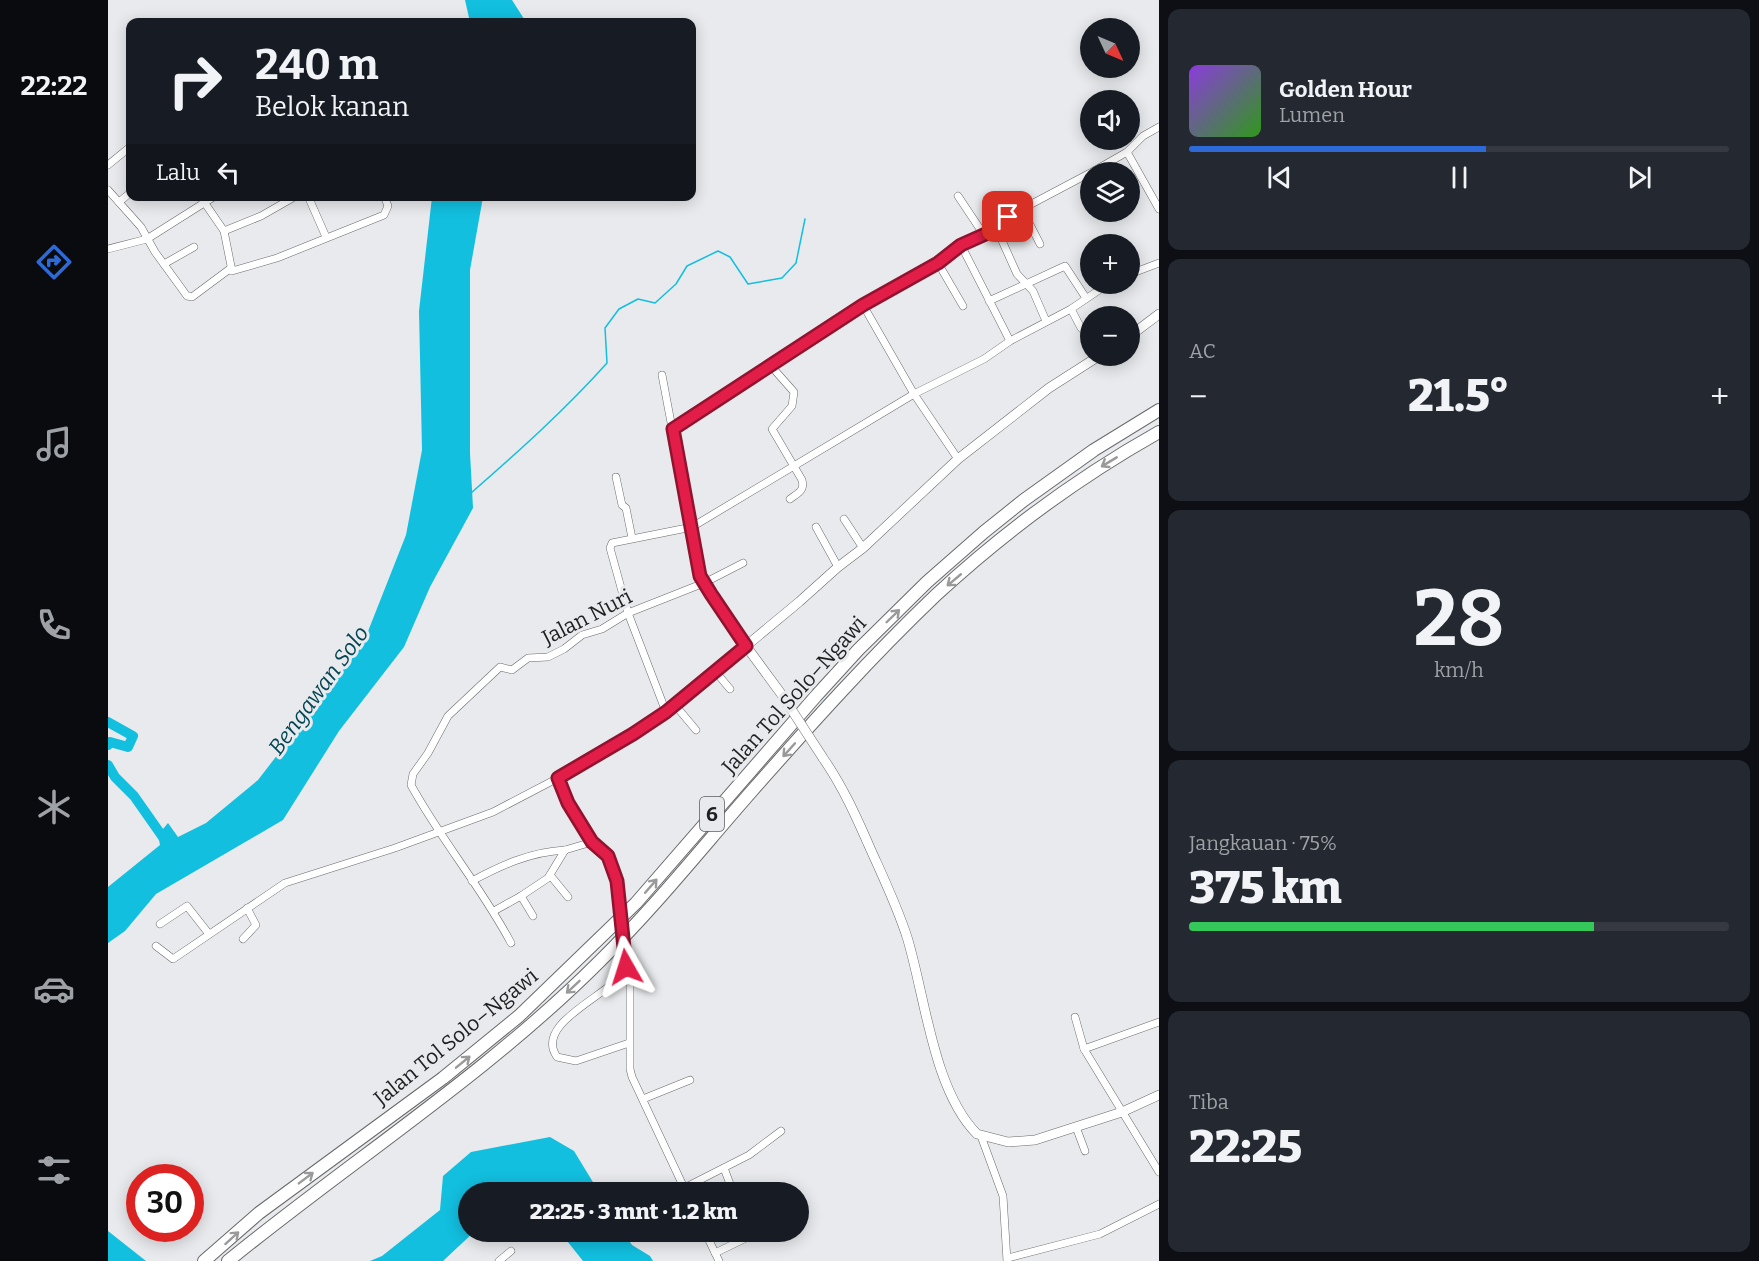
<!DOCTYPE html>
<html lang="id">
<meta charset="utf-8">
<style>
:root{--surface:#171b24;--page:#242831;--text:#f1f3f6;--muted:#9ea1a6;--line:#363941;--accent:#2d6ad8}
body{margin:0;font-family:Bitter,serif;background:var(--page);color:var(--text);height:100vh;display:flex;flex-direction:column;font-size:22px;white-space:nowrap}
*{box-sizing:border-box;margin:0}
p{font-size:20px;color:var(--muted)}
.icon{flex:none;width:33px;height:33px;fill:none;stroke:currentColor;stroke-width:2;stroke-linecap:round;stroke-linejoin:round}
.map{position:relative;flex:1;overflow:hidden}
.drawer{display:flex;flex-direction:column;gap:9px;padding:9px;background:#0d0f14;width:600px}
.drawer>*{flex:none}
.hud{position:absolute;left:18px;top:18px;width:570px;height:183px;border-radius:12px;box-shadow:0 3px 15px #0003;background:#171b24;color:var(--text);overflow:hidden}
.needle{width:39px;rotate:134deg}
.buttons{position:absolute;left:972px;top:18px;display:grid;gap:12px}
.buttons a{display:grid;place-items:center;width:60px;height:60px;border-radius:50%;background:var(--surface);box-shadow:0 3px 15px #0003;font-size:30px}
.speed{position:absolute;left:18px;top:1164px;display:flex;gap:12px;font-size:30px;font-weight:700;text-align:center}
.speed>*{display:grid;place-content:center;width:78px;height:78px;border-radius:50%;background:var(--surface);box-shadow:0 3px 15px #0003;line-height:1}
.speed .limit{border:9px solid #d22;background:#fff;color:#111}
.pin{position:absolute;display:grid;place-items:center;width:51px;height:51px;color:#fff;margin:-26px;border-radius:12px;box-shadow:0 3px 9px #0006}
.me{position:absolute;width:66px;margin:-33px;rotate:354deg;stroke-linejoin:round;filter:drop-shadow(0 0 4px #0008)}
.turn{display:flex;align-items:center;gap:21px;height:126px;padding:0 30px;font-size:27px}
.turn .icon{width:78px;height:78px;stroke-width:2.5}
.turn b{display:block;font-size:42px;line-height:51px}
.then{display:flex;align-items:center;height:57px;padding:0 30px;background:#0003;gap:12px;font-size:22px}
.big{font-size:45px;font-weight:800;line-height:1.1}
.drawer .widget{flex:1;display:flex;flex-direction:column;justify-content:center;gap:9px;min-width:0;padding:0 21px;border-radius:12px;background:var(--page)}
.drawer .dial{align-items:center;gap:0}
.dial b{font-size:78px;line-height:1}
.song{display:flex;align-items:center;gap:18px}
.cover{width:72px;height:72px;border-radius:9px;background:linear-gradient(135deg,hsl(270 70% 55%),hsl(110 70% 35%))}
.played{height:6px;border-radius:3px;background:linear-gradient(90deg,var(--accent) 55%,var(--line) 55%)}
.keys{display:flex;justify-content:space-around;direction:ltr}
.heat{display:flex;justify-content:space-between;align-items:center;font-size:33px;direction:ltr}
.charge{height:9px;border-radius:4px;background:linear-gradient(90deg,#34c759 75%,var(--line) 0)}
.trip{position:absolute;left:350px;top:1182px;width:351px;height:60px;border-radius:30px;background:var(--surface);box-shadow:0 3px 15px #0003;font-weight:800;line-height:60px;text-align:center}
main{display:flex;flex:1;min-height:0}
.tab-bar{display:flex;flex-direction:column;width:108px;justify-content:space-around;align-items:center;background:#090b0e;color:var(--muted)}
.tab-bar .icon{width:42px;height:42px}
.tab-bar .on{color:var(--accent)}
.tab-bar b{font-size:27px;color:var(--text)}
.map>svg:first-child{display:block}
</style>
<main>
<nav class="tab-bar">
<b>22:22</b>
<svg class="icon on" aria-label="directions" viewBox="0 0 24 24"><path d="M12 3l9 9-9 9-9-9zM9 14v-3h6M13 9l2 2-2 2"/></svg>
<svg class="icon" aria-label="music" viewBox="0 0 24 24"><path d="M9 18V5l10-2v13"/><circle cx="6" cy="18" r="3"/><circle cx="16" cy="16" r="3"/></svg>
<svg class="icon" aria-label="phone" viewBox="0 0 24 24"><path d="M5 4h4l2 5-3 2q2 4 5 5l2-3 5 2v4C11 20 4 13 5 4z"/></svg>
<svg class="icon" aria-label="climate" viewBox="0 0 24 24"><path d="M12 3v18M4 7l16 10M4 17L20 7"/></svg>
<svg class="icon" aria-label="car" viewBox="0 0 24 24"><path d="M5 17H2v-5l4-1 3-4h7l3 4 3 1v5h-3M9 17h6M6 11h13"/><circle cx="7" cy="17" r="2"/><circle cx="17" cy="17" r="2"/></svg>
<svg class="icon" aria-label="filters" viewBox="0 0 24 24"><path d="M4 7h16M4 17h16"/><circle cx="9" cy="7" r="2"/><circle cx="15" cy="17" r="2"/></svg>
</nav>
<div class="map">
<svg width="1051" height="1261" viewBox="0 0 1051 1261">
<rect width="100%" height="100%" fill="#e9eaed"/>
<g fill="#12bfdf">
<polygon points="357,0 404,0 418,22 362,22"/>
<polygon points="324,197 375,197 362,270 362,453 365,508 322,587 296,647 231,731 175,820 48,894 17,931 0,943 0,887 52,845 50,835 60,823 70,837 98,823 150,780 255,644 298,535 314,450 311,311"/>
<polygon points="442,1137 466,1151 491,1192 360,1192 360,1232 366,1232 335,1261 262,1261 274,1256 332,1210 335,1176 363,1152"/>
<polygon points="0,1231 38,1261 0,1261"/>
<polygon points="452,1232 515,1232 524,1245 542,1256 545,1261 475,1261"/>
</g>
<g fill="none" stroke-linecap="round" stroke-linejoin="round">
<path stroke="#12bfdf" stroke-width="1.5" d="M363,493C410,452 457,410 499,363L497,328L511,309L530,299L547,303L568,284L579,266L610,251L622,257L640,284L674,278L688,263L697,219"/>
<g stroke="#12bfdf" stroke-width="10">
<polyline points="0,722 25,736 20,747 2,742 0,745"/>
<polyline points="0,765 7,777 26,796 59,843"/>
</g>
<defs>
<g id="street">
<polyline points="1019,152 1051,209"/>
<polyline points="0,165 22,147"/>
<polyline points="984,172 1019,152 1035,136 1051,127"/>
<polyline points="0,190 33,227 47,252 79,296 84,297 123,268"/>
<polyline points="92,196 116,231 124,271 169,258 276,215 280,206 276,196"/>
<polyline points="200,196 218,237"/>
<polyline points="850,196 876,235"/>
<polyline points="11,202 22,193"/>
<polyline points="914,209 932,244"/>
<polyline points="887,225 909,274 925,291 938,321"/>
<polyline points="116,231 153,216 188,196"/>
<polyline points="853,245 902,341"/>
<polyline points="0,249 39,239 107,196"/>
<polyline points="830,263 855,306"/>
<polyline points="56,264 86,247"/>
<polyline points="1022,274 1051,263"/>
<polyline points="881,301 957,266 978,298"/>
<polyline points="755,305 806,394 850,459"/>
<polyline points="963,309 973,328 981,336"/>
<path d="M663,366L686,392L684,406L664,429L694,480C697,491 690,493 682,499"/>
<polyline points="565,429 755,305 830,263 853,245 876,235 882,232 887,225 914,209 982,173"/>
<polyline points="508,477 514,505 518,508 524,538"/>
<polyline points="736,519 755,548"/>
<polyline points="708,527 730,567"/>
<polyline points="607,671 622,689"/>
<polyline points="567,705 588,730"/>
<polyline points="558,712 520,613 502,548 504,543 584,527 806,394 876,359 902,341 963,309 1000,284"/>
<polyline points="450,778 460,803 484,842 500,856 506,868 512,901"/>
<polyline points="442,875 460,897"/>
<path d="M364,881C394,865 422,852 457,850"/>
<polyline points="413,896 425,916"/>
<polyline points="386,911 413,896 440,878 457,850 484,842"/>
<polyline points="52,924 79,906 101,934"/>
<polyline points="135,939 148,925 139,908"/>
<path d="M403,943C374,888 333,840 303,785L305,774L320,753L340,716L392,667L404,670L420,658L440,657L456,649L474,635L494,629L520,613L596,583L635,563"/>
<polyline points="48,946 65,959 177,883 287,848 385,812 450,778 525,734 558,712 638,646 603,594 592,576 554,375"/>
<path d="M518,967C510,993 424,1021 449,1057L468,1061L521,1043"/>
<polyline points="522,980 522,1069 524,1077 578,1192"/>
<polyline points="967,1017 976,1049 1051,1172"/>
<polyline points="976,1049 1051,1022"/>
<polyline points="535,1099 582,1080"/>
<polyline points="968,1127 977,1151"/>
<polyline points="873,1136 895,1196 899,1261"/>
<polyline points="616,1168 625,1192"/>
<polyline points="576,1188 641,1155 673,1131"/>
<polyline points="597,1232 611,1261"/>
<polyline points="607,1253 636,1239 640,1232"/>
<polyline points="900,1258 992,1234 1051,1204"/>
<polyline points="391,1261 403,1251"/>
</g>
<g id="secondary">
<polyline points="1022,336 1051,314"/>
<polyline points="674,695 638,646 691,602 730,567 755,548 850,459 941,388 991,356"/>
<path d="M715,758C735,787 748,816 762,848C775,877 789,906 799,937C817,995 825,1090 869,1134L900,1142L927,1140L1014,1112L1051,1095"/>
</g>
<g id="highway">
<polyline points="96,1261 151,1213 335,1078 411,1016 528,903 708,696 750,650 819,582 876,532 916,500 986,450 1051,410"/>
<path d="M120,1261C244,1160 379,1074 492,961C546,908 593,849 643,792C702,725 763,657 828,595C895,533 971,477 1051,432"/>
</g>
</defs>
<use href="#street" stroke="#696a6c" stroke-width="8"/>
<use href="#secondary" stroke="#696a6c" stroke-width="10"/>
<use href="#highway" stroke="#696a6c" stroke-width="14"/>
<use href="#street" stroke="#fff" stroke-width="7"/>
<use href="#secondary" stroke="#fff" stroke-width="9"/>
<use href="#highway" stroke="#fff" stroke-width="12"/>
<defs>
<polyline id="street-bridge" points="512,901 518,967"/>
<polyline id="secondary-bridge" points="674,695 715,758"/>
</defs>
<use href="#street-bridge" stroke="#696a6c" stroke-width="8" stroke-linecap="butt"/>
<use href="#secondary-bridge" stroke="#696a6c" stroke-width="10" stroke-linecap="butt"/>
<use href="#street-bridge" stroke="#fff" stroke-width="7"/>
<use href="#secondary-bridge" stroke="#fff" stroke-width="9"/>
</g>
<defs><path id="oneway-shaft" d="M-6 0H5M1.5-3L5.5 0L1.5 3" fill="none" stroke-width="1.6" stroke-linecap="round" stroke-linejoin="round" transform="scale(1.5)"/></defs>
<g stroke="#9a9a9b">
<use href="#oneway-shaft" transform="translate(1001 462) rotate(149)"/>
<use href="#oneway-shaft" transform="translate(846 580) rotate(140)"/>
<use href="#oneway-shaft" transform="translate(785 616) rotate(-44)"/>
<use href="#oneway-shaft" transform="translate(681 750) rotate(132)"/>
<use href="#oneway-shaft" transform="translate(543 886) rotate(-49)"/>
<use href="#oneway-shaft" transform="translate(465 987) rotate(137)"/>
<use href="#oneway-shaft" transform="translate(355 1062) rotate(-39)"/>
<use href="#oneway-shaft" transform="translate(198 1178) rotate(-37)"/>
<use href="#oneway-shaft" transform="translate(124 1238) rotate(-42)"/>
</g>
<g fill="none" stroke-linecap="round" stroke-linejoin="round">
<defs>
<polyline id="route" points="518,967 509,881 500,856 484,842 460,803 450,778 525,734 558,712 638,646 603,594 592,576 565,429 755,305 830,263 853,245 882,232 887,225 900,217"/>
</defs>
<use href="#route" stroke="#92132f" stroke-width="15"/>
<use href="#route" stroke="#e11d48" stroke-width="10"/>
</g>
<g text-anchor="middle" stroke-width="6" stroke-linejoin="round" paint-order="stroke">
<rect fill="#e9eaed" stroke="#5b5c5e" stroke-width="1.5" x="592" y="797" width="24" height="34" rx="4.5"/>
<g font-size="20" font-weight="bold" fill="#1e1f20">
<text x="604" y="821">6</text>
</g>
<g font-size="21" fill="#1e1f20" stroke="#e9eaed">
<text transform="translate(479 617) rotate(-27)" y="7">Jalan Nuri</text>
<text transform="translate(686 695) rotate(-48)" y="7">Jalan Tol Solo–Ngawi</text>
<text transform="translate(348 1037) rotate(-39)" y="7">Jalan Tol Solo–Ngawi</text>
</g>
<g font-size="22" font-style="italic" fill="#024653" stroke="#e9eaed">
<text transform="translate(210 690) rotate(-54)" y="8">Bengawan Solo</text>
</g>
</g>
</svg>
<div class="buttons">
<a><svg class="needle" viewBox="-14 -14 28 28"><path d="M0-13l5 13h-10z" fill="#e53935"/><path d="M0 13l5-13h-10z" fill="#9ea1a6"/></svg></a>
<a><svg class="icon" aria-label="sound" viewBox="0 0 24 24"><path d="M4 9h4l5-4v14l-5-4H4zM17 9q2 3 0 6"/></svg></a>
<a><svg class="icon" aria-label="layers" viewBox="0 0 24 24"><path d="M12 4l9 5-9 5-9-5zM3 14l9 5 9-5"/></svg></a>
<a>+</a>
<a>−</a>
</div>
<div class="speed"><div class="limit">30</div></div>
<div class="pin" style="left:900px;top:217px;background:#d93025"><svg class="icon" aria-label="arrive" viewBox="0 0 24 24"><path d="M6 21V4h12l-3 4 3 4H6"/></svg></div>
<svg class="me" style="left:518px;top:967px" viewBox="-20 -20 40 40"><path d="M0-17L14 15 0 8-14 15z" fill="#e11d48" stroke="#fff" stroke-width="4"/></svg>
<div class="trip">22:25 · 3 mnt · 1.2 km</div>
<div class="hud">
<div class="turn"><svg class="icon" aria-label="right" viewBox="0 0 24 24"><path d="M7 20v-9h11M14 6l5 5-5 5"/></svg><div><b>240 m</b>Belok kanan</div></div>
<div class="then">Lalu<svg class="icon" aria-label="left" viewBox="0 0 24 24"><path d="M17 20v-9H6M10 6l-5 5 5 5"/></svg></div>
</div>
</div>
<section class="drawer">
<div class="widget">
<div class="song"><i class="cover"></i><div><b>Golden Hour</b><p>Lumen</p></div></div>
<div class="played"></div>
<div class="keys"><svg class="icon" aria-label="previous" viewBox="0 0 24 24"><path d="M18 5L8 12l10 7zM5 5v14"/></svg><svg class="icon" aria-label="pause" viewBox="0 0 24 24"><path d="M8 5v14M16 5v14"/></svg><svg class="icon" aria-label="next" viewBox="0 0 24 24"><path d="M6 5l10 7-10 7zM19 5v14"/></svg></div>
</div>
<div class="widget"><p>AC</p>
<div class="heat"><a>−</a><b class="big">21.5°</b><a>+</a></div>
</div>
<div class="widget dial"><b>28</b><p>km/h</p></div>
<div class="widget"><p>Jangkauan · 75%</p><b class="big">375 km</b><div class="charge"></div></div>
<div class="widget"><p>Tiba</p><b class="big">22:25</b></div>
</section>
</main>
